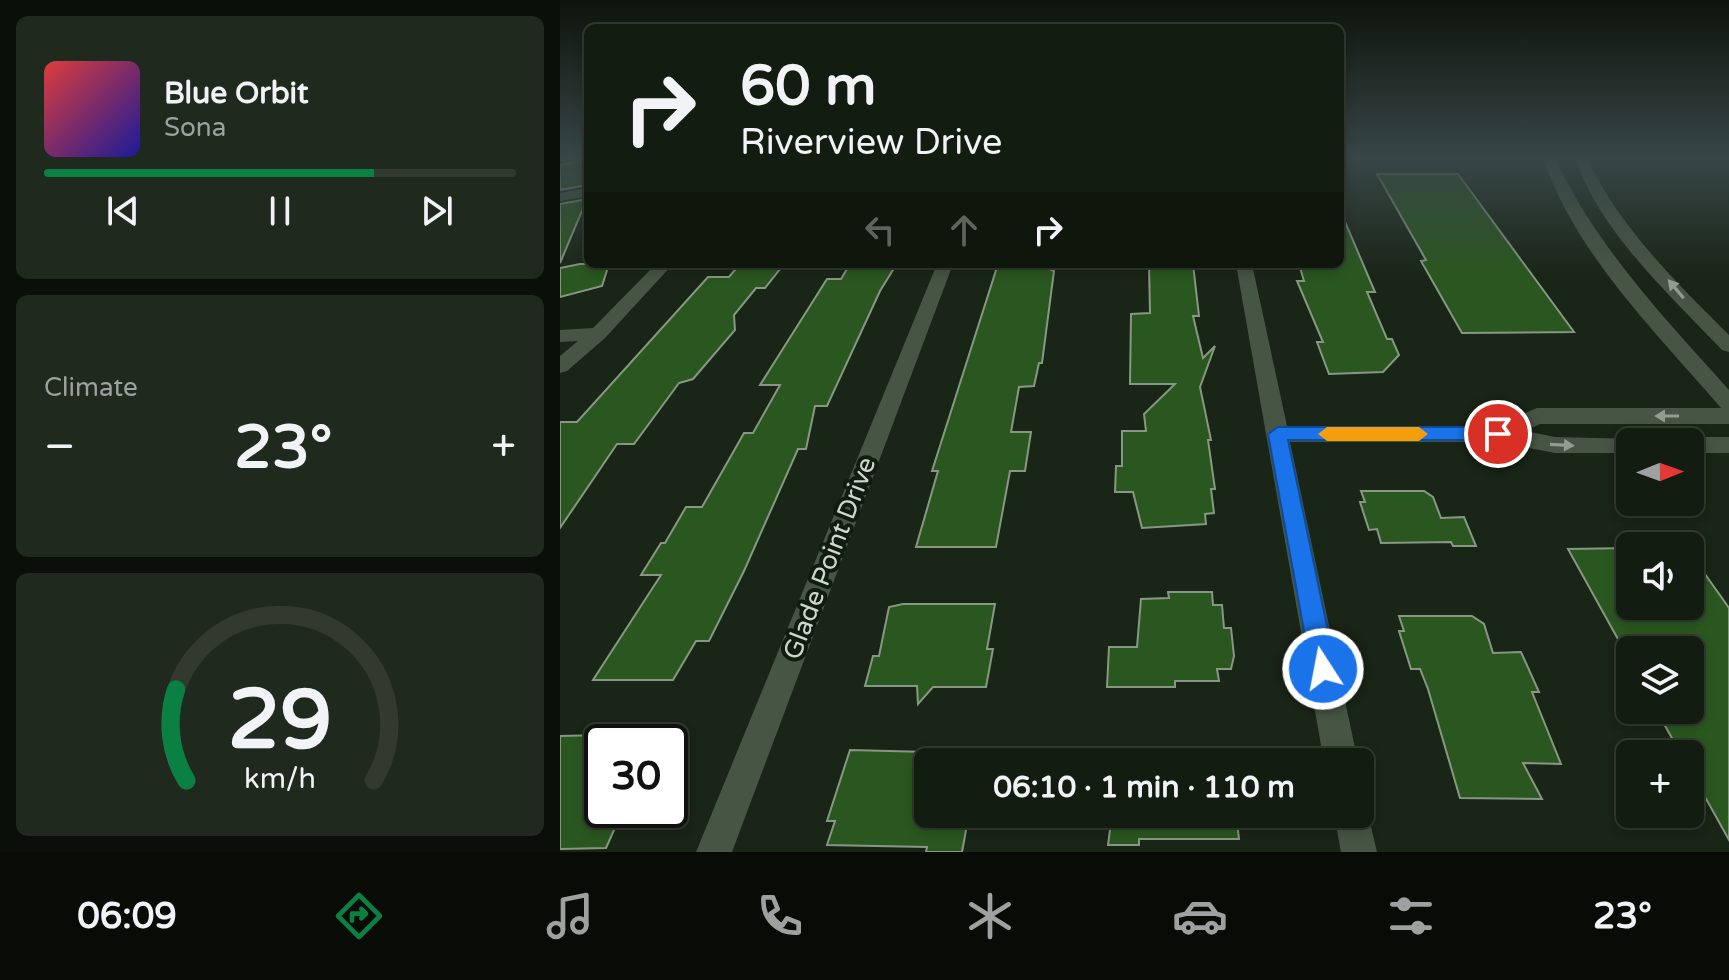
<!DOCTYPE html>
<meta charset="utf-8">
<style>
:root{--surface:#131c10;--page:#20291e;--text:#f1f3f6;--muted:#9da19f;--line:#323a30;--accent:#0b8043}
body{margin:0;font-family:"Varela Round",sans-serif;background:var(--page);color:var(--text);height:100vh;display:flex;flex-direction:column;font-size:30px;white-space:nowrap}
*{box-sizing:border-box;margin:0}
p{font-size:26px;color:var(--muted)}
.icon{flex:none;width:44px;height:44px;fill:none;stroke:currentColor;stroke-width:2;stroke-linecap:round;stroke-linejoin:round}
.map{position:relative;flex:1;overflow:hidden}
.side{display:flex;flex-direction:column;gap:16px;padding:16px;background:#0a0f09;width:560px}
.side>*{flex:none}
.hud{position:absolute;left:24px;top:24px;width:760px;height:244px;border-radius:12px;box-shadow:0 4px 12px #0003,0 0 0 2px var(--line);background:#131c10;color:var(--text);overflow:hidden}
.needle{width:52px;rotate:89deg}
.tools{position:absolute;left:1056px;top:428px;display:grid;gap:16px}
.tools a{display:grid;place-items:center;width:88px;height:88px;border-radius:12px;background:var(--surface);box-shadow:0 4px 12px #0003,0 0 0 2px var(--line);font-size:40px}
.speed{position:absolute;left:24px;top:724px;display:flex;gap:16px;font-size:40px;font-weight:700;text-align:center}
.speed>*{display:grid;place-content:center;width:104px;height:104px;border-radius:50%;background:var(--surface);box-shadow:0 4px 12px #0003,0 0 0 2px var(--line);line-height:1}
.speed .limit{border:4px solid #111;border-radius:12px;background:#fff;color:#111}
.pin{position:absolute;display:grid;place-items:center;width:68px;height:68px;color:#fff;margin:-34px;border:4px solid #fff;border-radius:50%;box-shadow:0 2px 8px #0007}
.me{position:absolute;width:88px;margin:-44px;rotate:349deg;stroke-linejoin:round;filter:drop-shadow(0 0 6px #0008)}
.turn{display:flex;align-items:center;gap:28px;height:168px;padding:0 24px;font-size:36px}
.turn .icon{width:104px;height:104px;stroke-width:2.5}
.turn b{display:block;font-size:56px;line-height:68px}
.lanes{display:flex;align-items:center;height:76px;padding:0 24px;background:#0003;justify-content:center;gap:40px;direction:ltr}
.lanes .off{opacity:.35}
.big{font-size:60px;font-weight:800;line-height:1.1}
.side .tile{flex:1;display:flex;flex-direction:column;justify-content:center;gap:12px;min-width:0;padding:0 28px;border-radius:12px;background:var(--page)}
.side .dial{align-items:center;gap:0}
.dial svg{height:208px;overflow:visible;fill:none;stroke:var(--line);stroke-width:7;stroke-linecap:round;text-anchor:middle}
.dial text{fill:var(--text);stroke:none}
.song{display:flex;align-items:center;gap:24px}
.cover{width:96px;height:96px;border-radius:12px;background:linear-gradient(135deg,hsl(0 70% 55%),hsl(240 70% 35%))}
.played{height:8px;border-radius:4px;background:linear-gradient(90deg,var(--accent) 70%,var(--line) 70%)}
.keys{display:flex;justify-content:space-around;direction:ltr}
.heat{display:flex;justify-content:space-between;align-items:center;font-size:44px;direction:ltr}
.trip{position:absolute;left:354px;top:748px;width:460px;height:80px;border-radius:12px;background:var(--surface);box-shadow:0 4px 12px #0003,0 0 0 2px var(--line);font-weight:800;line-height:80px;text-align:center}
.menu{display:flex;height:128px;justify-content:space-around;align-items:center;background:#080b06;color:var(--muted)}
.menu .icon{width:56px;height:56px}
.menu .current{color:var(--accent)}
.menu b{font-size:36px;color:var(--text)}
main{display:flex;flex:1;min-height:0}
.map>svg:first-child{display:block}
</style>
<main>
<section class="side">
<div class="tile">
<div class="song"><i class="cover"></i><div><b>Blue Orbit</b><p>Sona</p></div></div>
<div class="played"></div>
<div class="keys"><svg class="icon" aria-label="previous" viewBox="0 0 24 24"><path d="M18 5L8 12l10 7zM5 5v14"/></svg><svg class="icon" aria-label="pause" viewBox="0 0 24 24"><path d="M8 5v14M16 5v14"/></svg><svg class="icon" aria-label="next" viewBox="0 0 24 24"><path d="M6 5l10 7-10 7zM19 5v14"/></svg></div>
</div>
<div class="tile"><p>Climate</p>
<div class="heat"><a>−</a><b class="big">23°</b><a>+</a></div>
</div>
<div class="tile dial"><svg viewBox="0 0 100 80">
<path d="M14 69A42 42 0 1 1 86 69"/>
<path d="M14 69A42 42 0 0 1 10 34" stroke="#0b8043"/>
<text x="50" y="56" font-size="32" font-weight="700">29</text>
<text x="50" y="72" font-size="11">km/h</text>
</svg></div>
</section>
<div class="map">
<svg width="1169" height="852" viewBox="0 0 1169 852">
<rect width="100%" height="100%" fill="#192516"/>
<g fill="#2a571f" stroke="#889784" stroke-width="2">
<polygon points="28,160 28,185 0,190 0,165"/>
<polygon points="817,174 898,174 1014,332 902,333 861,261 866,260"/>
<polygon points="27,199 0,263 0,204"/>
<polygon points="780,210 815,292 807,292 827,339 832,339 839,355 823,372 769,374 757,342 763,342 737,281 744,281 739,264 780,264"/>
<polygon points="20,264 49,264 42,286 0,297 0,268"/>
<polygon points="180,264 224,264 205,288 196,288 174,315 175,330 133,379 119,383 74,444 57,444 0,528 0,422 17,422 148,277 169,277"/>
<polygon points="290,264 336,265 320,291 267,406 255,406 246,449 238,449 184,571 149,641 136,641 113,680 33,680 101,575 81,575 101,543 105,543 126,507 142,507 184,433 193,433 220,385 200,385 267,279 281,279"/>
<polygon points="438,264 490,264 489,269 494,271 482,363 479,363 474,386 459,387 451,432 471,432 465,471 450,471 436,547 356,547 378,471 372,471"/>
<polygon points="589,264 633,264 639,316 633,316 643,358 655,346 640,387 651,440 648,440 655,489 651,489 654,513 645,514 646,524 582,528 573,492 555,492 556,466 562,466 562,431 586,431 584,414 615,384 570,384 571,314 590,313"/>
<polygon points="801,491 864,491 873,497 881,518 904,517 916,546 893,546 891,542 821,543 817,529 809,530 800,502 805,502"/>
<polygon points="1070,548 1070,606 1130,606 1130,553 1169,608 1169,840 1130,770 1130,754 1121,754 1096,710 1130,710 1130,650 1064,650 1008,549"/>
<polygon points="608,592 652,592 653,605 662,605 664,628 671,628 674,656 671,669 657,669 659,681 615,681 615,687 547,687 549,647 577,647 581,599 609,598"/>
<polygon points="343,604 435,604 427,649 433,649 426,687 373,687 358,704 357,686 305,686 313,656 319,656 329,607"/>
<polygon points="839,616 912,616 924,624 933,653 961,652 979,692 972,692 1001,764 963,763 982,799 900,798 868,689 860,669 851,669 839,631 844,631"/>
<polygon points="42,735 42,810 56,810 52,819 59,819 46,848 0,849 0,736"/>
<polygon points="290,750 368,752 368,814 409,814 402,852 366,852 367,847 267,845 275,821 267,821"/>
<polygon points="552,814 676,814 679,839 579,839 579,845 548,845"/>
</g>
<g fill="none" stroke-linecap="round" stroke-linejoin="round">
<g fill="#475544" fill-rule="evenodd">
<polygon points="28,188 28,196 0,201 0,193"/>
<polygon points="96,264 113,264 45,338 7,371 0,373 0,356 18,341 0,342 0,330 33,328"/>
<polygon points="377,264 393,264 172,852 136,852"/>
<polygon points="676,264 692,264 727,426 935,426 977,408 1169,408 1169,424 980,424 965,431 995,437 1078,439 1080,442 1070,442 1070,453 995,453 938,442 730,442 798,762 764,762"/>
<polygon points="1130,437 1169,437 1169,453 1130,453 1130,442 1120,442"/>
<polygon points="800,800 808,814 817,852 781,852 774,814 800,814"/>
</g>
<g fill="#475544" fill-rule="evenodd">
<path d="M983,158H995C1037,248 1103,316 1169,390V410L1161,408C1096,332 1016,255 983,158Z"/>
<path d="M1015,158H1027C1059,227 1116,282 1169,335V352L1162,350C1109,294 1040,232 1015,158Z"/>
</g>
</g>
<defs><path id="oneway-solid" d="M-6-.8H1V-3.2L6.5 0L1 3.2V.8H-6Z" transform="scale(2)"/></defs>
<g fill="#929c8f">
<use href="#oneway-solid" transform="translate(1116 289) rotate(-130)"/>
<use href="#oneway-solid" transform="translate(1107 416) rotate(-180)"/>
<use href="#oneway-solid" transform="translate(1002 445) rotate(3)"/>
</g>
<linearGradient id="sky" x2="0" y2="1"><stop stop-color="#0e140c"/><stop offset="0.57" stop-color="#384647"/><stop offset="1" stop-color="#384647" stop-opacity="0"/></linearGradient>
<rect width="1169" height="277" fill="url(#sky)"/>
<polygon fill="#1a73e8" stroke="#114b97" stroke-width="2" points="718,427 938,427 948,434 938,440 728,440 776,669 772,678 763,682 754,678 751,669 708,434"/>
<polygon fill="#f59e0b" points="767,427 859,427 868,434 859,441 767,441 758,434"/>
<g text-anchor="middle" stroke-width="8" stroke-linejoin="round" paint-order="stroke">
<g font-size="26" fill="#cfd7cd" stroke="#101c0d">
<text transform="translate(269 558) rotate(-69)" y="9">Glade Point Drive</text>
</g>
</g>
</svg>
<div class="tools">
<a><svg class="needle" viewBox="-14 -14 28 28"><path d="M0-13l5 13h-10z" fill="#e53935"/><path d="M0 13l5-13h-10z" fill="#9da19f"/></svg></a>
<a><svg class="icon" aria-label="sound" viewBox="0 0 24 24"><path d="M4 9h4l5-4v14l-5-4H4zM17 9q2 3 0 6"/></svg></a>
<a><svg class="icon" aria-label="layers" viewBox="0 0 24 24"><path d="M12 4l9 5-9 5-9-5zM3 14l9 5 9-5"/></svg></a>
<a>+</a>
</div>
<div class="speed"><div class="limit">30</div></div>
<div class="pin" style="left:938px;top:434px;background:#d93025"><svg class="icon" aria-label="arrive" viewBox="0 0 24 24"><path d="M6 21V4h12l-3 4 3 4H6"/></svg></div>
<svg class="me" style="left:763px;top:669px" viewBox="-20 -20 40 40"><circle r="17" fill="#1a73e8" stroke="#fff" stroke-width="3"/><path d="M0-11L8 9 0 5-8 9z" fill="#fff"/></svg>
<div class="trip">06:10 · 1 min · 110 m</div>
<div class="hud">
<div class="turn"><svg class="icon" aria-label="right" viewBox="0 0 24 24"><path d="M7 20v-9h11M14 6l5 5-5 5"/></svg><div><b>60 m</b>Riverview Drive</div></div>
<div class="lanes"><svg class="icon off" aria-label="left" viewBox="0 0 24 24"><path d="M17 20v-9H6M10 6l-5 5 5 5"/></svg><svg class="icon off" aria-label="ahead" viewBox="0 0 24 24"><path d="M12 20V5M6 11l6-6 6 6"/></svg><svg class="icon" aria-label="right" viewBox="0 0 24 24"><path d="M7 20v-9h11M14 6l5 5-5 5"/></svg></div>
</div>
</div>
</main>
<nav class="menu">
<b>06:09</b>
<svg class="icon current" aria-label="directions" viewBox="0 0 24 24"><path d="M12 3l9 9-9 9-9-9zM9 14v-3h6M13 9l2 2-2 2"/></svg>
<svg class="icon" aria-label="music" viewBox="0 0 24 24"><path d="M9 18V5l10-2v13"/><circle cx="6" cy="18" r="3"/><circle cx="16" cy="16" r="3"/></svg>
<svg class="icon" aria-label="phone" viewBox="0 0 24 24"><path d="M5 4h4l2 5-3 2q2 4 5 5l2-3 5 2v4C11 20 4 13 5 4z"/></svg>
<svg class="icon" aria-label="climate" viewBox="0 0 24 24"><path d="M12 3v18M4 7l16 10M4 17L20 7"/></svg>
<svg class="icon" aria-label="car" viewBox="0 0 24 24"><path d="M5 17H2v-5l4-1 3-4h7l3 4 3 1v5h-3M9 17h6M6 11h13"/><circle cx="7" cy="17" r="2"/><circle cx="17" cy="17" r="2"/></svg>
<svg class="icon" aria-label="filters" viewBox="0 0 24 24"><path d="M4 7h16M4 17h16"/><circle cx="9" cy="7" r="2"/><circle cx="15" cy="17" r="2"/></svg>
<b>23°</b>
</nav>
